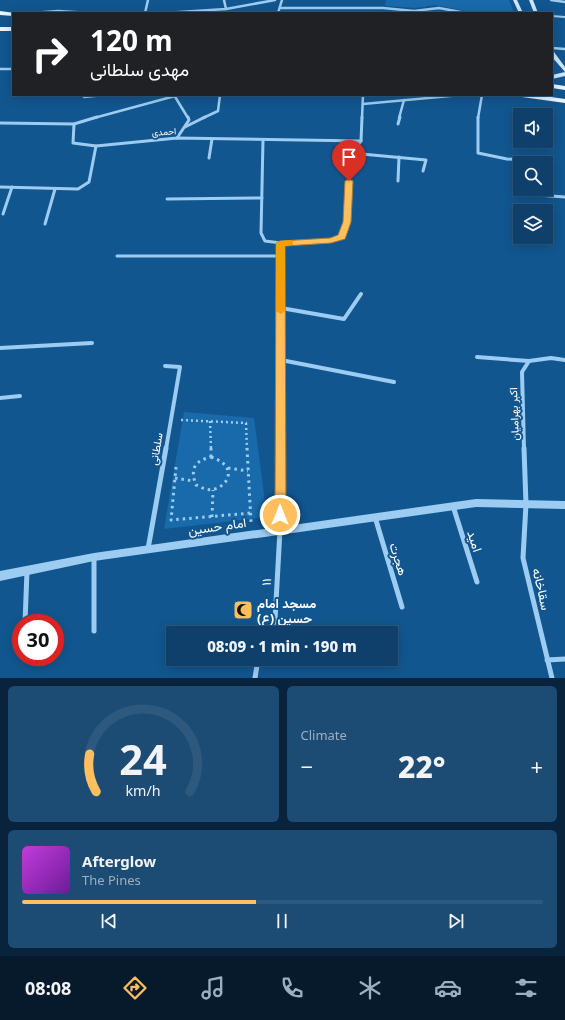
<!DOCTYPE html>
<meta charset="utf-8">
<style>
:root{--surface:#0e406b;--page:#1c4b73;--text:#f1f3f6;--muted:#9bafc1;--line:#2e597e;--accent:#ffbf5d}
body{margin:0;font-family:"Noto Sans",Vazirmatn,sans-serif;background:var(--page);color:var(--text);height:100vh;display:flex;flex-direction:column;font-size:15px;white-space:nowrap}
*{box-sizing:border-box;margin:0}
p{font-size:13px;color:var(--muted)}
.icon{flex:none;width:22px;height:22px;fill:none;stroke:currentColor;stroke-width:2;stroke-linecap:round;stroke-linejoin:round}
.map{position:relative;height:678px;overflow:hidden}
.side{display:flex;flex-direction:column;gap:8px;padding:8px;background:#08233b;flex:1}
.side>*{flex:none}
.top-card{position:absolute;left:12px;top:12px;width:541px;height:84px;border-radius:0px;box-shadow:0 2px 10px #0003,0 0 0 1px var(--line);background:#202124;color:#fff;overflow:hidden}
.fabs{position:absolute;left:513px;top:108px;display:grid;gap:8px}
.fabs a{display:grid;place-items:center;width:40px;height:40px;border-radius:0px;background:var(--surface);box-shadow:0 2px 10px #0003,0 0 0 1px var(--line);font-size:20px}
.speed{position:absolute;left:12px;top:614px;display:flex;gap:8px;font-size:20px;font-weight:700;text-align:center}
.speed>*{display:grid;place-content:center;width:52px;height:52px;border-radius:50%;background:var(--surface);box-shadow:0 2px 10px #0003,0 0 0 1px var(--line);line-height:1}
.speed .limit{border:6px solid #d22;background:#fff;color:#111}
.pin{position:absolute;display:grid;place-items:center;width:34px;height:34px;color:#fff;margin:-41px -17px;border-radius:50% 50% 50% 0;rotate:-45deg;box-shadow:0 0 4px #0007}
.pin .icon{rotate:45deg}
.me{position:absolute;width:44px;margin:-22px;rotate:0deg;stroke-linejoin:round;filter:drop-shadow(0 0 3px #0008)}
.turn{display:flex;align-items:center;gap:14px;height:84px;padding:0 12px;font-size:18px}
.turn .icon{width:52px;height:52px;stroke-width:2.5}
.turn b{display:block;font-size:28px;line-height:34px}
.big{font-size:30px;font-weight:800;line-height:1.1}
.side .card{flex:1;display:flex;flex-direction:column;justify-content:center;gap:6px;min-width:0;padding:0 14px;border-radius:6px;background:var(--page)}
.side .dial{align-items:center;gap:0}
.dial svg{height:104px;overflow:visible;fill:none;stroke:var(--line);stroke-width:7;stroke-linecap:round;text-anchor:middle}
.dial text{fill:var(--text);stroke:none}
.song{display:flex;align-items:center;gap:12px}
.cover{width:48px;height:48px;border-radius:6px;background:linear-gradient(135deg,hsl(290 70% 55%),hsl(280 70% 35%))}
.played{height:4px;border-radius:2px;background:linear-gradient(90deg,var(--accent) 45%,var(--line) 45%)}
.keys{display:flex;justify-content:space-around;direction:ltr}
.heat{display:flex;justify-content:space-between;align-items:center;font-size:22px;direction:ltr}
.side .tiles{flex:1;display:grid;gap:8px;grid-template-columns:1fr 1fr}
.card:last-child{grid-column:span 2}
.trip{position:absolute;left:166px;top:626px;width:232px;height:40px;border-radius:0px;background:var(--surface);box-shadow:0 2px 10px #0003,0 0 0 1px var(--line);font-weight:800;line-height:40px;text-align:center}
.tab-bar{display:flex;height:64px;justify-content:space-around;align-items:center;background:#061a2b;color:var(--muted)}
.tab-bar .icon{width:28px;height:28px}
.tab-bar .active{color:var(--accent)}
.tab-bar b{font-size:18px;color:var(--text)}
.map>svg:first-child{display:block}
</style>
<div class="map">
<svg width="565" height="678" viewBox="0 0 565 678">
<rect width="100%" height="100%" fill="#12568f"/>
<g fill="#196aaa">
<polygon points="386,0 509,0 514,13 476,13 435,5 416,8 385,6"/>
<polygon points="184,412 254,418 267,517 164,529"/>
</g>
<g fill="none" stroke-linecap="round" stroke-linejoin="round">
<g stroke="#9cccf2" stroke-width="2.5" stroke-dasharray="2 3" stroke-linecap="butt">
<polyline points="181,420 246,423 247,449"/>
<polyline points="210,421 211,449"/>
</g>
<g stroke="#9cccf2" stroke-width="3" stroke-dasharray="2.5 4" stroke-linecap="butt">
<polyline points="211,448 211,457"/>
<polyline points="247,448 251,522"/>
<path d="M211,457C244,468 223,494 205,489C202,488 199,486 196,485C190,469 194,461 211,457Z"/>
<polyline points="176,467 171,520 251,513"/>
<polyline points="228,468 248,471"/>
<polyline points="175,478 193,481"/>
<polyline points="212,517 213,490"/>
</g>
<g stroke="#9cccf2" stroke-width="2.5">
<polyline points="224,0 226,9"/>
<polyline points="551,0 565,2"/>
<polyline points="280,8 383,8 414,11 439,8 466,13"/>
<polyline points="32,13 58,11 90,13"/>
<polyline points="145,13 148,0"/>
<polyline points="164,13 226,9 275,0"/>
<polyline points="278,13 282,0"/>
<polyline points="552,48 565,49"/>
<polyline points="0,69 13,69"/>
<polyline points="174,95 188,118"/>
<polyline points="84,97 104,95"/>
<polyline points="363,104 461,95"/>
<polyline points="94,118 175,96"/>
<polyline points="203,118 218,111 220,95"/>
<polyline points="362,118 363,95"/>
<polyline points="399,118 404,100"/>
<polyline points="478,118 482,95"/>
</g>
<g stroke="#9cccf2" stroke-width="3">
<polyline points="478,117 478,153 507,159 546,161"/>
<polyline points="0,123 74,124 97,117"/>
<polyline points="74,124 73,143 96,146"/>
<polyline points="398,124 400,117"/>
<polyline points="185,127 205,117"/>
<polyline points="177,138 189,120 188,117"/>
<polyline points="263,140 261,233 265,241 281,243"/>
<polyline points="351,153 426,160 423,171"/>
<polyline points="209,158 212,139"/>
<polyline points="398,181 399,157"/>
<polyline points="0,187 78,189 89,182 96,146 177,138 361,141"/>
<polyline points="536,189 537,195 565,197"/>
<polyline points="167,199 262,198"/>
<polyline points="3,214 12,187"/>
<polyline points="45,224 55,189"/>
<polyline points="117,256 281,256"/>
<polyline points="281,265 281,243 331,240 342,237 347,222 351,153 361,141 362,117"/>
</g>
<g stroke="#9cccf2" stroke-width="4">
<polyline points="281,308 344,319 361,294"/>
<polyline points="0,348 92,343"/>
<polyline points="477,357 529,361"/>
<polyline points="281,360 394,382"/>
<polyline points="165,366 180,367 166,449"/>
<polyline points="0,398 20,396"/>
<polyline points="280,449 281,264"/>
<polyline points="524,449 522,372 529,361 551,358 565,360"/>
</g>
<g stroke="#9cccf2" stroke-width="5">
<polyline points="524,448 526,504 523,558 552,678"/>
<polyline points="453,506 477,582"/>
<polyline points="375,517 402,607"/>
<polyline points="148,549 166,448"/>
<polyline points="94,557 94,631"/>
<polyline points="25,623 27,571"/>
<polyline points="269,633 275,620 280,530 280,448"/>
<polyline points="547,660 565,659"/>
<polyline points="255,678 258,659"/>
</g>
<g fill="#9cccf2" fill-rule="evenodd">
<polygon points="552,15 565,16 565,18 552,17"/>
<polygon points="476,499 565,501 565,509 476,507 94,561 0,581 0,571 94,553"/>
</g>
<g fill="#cbe6fc" fill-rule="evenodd">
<polygon points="513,0 517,0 523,13 519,13"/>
<polygon points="529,0 533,0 538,13 534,13"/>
<polygon points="552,51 554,52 565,67 565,76 552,79 552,75 565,72 552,57"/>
</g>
<g fill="#e7f3ff" fill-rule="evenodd">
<polygon points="0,11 15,13 13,13 13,16 0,15"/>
<rect x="0" y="27" width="13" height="4"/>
<polygon points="552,84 565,86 565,90 552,88"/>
<polygon points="519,95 537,95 565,99 565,103 522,97"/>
</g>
</g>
<polygon fill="#ffbf5d" stroke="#a67c3c" points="349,179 353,181 351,222 345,239 331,243 285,246 286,515 284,518 280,520 276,518 275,515 276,243 280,241 330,238 338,235 343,222 345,181"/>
<polygon fill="#f59e0b" points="291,240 293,241 293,245 285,246 285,311 281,314 276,311 276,243 280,241"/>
<defs>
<symbol id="mosque-square" viewBox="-11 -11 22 22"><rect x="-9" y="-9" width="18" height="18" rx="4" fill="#ffbf5d" stroke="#12568f"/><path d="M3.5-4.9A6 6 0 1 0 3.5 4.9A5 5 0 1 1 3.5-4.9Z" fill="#111"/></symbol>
</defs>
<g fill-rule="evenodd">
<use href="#mosque-square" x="232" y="599" width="22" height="22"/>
</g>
<g text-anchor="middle" stroke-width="4" stroke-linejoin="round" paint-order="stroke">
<g font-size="9" fill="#fff" stroke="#12568f">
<text transform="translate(164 132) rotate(-4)" y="3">احمدی</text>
</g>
<g font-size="11" fill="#fff" stroke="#12568f">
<text transform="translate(514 414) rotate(-92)" y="4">اکبر بهرامیان</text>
<text transform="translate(156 449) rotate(-80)" y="4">سلطانی</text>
</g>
<g font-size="13" fill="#fff" stroke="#12568f">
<text transform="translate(217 526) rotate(-8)" y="5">امام حسین</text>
<text transform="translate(475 541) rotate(72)" y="5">امید</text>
<text transform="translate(399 559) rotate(73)" y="5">هجرت</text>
<text transform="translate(266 582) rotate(-87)" y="5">۱۱</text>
<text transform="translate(542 589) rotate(77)" y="5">سقاخانه</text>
</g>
<g font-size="13" font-weight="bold" fill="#fff" stroke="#12568f" text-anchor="start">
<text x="257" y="608">مسجد امام<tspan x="257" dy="15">حسین (ع)</tspan></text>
</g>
</g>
</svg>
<div class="fabs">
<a><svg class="icon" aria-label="sound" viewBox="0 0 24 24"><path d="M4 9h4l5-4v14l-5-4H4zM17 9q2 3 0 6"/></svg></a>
<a><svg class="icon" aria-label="search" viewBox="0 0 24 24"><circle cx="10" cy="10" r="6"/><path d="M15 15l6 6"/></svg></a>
<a><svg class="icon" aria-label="layers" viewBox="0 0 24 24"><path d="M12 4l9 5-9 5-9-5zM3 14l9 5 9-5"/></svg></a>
</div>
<div class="speed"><div class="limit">30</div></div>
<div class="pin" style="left:349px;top:181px;background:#d93025"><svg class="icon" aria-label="arrive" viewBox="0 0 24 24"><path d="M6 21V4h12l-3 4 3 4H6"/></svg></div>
<svg class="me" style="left:280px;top:515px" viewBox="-20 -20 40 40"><circle r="17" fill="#ffbf5d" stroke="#fff" stroke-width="3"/><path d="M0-11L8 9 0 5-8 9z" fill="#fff"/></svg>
<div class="trip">08:09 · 1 min · 190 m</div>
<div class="top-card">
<div class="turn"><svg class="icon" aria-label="right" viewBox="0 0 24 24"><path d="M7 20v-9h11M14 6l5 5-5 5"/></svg><div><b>120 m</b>مهدی سلطانی</div></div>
</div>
</div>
<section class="side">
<div class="tiles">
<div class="card dial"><svg viewBox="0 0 100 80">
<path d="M14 69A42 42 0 1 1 86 69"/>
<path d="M14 69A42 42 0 0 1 9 40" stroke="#ffbf5d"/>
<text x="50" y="56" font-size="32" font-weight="700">24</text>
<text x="50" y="72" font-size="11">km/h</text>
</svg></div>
<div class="card"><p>Climate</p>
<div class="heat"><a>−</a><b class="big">22°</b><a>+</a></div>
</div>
<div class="card">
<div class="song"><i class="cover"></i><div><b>Afterglow</b><p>The Pines</p></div></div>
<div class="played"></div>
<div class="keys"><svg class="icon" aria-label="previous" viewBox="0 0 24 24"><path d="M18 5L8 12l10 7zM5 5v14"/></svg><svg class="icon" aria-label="pause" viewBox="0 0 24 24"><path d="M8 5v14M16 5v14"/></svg><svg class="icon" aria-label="next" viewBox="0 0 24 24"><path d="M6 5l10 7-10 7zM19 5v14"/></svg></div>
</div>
</div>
</section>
<nav class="tab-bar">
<b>08:08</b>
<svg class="icon active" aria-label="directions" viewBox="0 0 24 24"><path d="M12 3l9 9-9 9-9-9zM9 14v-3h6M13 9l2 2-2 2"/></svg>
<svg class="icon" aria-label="music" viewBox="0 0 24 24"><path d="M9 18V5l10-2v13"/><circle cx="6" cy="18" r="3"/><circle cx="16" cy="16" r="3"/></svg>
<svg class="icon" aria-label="phone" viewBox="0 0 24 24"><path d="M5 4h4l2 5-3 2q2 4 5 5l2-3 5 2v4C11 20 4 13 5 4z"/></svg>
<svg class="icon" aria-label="climate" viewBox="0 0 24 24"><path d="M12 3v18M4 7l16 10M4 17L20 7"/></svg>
<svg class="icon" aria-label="car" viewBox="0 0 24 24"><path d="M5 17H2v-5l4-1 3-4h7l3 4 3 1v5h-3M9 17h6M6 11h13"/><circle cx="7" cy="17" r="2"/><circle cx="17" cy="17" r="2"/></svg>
<svg class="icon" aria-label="filters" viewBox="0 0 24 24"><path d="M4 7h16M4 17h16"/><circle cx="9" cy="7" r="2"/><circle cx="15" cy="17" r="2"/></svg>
</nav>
